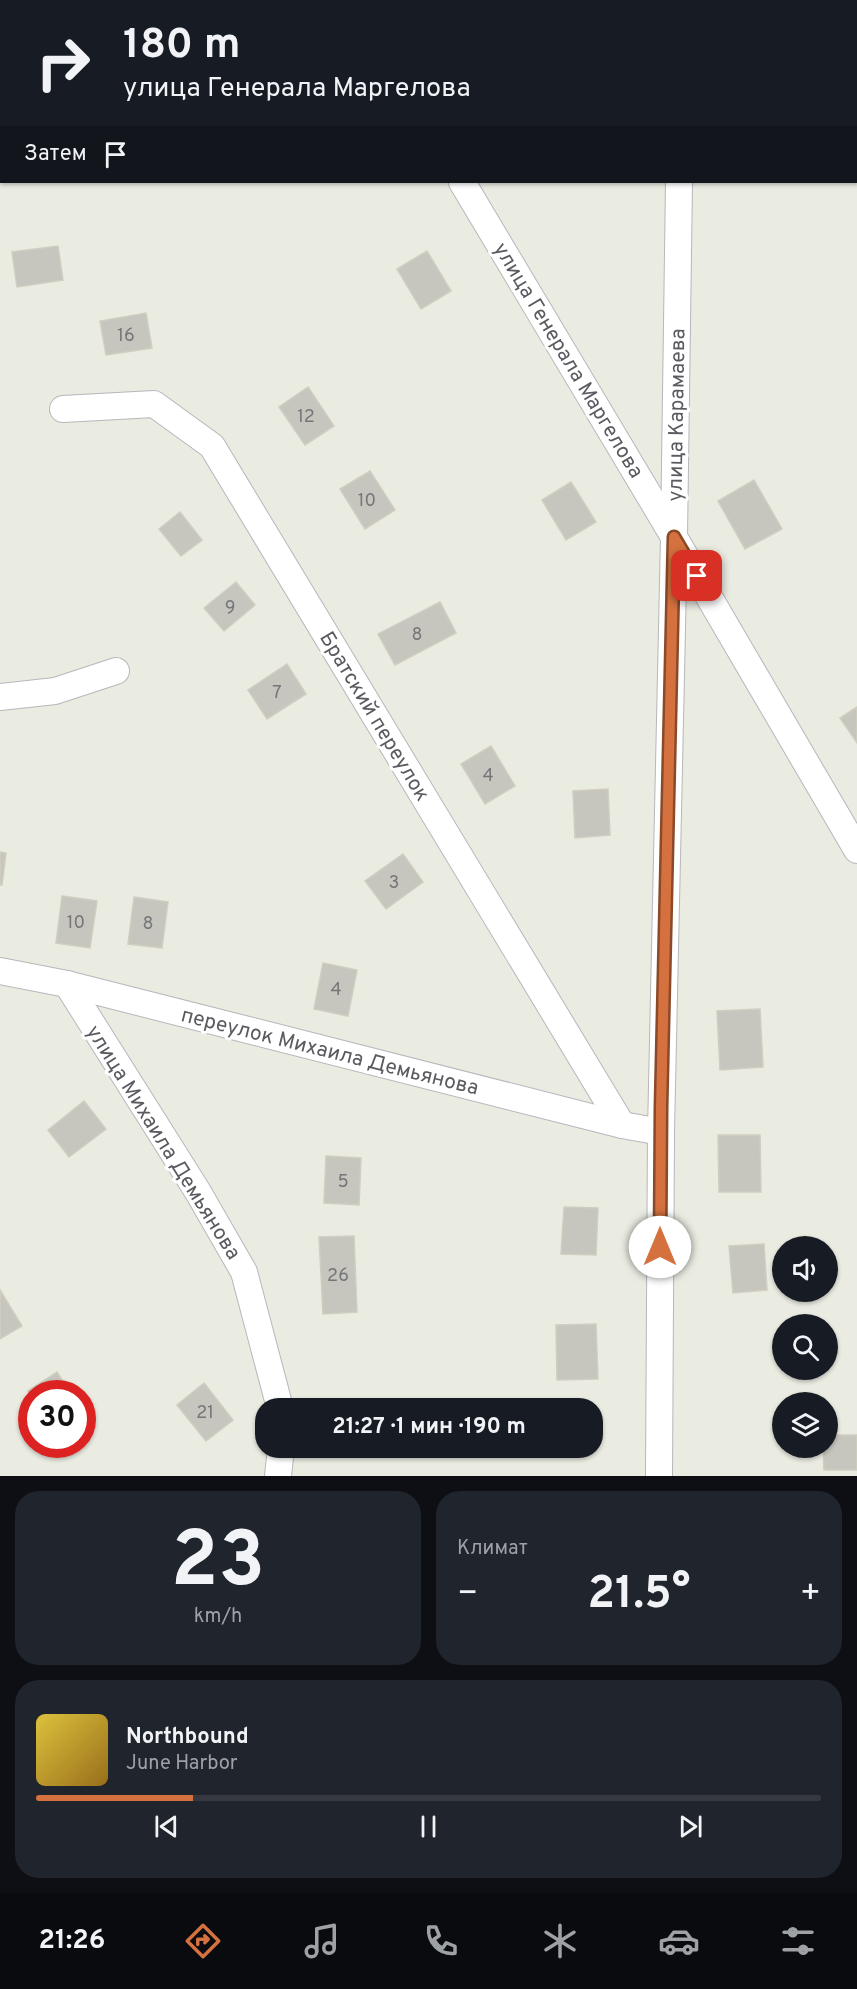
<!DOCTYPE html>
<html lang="ru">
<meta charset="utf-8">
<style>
:root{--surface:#171b24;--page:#20242c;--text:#f1f3f6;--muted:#9ea1a6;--line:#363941;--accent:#d4713e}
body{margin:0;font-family:Overpass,sans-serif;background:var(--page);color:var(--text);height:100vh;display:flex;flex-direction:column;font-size:22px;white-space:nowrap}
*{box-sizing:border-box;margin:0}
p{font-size:20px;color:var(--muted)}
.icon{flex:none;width:33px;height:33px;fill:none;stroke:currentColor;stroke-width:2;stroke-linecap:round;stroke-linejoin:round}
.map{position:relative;height:1476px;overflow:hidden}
.panel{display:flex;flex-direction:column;gap:15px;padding:15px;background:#0d0f14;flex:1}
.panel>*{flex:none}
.top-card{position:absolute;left:0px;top:0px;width:858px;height:183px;box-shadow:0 2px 4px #0004;background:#171b24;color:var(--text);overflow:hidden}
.controls{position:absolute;left:772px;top:1236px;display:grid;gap:12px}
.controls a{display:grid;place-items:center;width:66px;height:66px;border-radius:50%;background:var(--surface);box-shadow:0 2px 4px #0004;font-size:30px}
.speed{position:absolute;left:18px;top:1380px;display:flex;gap:12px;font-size:30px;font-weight:700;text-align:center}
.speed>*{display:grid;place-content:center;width:78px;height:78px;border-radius:50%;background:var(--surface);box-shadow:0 2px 4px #0004;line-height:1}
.speed .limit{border:9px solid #d22;background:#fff;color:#111}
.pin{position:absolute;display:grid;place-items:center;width:51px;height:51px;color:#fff;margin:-26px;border-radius:12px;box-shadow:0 3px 9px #0006}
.me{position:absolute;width:66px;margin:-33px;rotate:0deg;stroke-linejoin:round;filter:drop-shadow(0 0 4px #0008)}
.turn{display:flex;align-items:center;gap:21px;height:126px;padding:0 24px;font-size:27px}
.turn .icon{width:78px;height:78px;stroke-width:2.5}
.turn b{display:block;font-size:42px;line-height:51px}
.then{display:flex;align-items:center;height:57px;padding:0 24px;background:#0003;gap:12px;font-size:22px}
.big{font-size:45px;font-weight:700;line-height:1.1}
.panel .widget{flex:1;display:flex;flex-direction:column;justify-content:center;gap:9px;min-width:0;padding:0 21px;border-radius:24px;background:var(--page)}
.panel .dial{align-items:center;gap:0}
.dial b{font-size:78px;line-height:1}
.song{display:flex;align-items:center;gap:18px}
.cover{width:72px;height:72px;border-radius:9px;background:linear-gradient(135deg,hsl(50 70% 55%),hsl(40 70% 35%))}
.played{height:6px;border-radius:3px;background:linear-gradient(90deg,var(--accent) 20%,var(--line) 20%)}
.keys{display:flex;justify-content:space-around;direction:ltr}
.heat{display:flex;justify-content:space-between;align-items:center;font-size:33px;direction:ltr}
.panel .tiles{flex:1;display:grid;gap:15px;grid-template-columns:1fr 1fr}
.widget:last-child{grid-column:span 2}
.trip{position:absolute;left:255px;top:1398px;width:348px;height:60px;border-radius:24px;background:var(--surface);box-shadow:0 2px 4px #0004;font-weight:700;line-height:60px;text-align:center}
.dock{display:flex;height:96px;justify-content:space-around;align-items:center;background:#090b0e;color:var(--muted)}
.dock .icon{width:42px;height:42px}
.dock .current{color:var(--accent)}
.dock b{font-size:27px;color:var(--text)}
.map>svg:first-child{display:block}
</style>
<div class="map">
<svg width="857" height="1476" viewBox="0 0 857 1476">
<rect width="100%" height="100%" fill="#eaebe1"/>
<g fill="#c6c5be" stroke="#cfcec0" stroke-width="1.5">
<polygon points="0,110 2,110 2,164 0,158"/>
<polygon points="58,246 63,280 17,287 12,252"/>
<polygon points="427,251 451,291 421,309 397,269"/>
<polygon points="146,313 152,348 106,355 100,321"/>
<polygon points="308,387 334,426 305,445 279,407"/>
<polygon points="370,471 395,510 365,529 340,489"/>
<polygon points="754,480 782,529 745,549 718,501"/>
<polygon points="571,482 596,522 566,540 542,500"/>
<polygon points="180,512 202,540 181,556 159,529"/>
<polygon points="236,582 255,605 224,631 204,608"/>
<polygon points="440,602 456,633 395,665 378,634"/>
<polygon points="287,664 306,694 267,719 248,690"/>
<polygon points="857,707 857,743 840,718"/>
<polygon points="491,746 515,786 485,804 461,764"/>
<polygon points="608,789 610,835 575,838 573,791"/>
<polygon points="0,852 6,853 2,885 0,885"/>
<polygon points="403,854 423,882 386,909 365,881"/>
<polygon points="62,896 97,901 90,948 56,943"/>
<polygon points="134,897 168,902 162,948 128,944"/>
<polygon points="323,963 357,970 348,1016 314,1009"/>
<polygon points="760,1009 763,1067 720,1070 717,1011"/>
<polygon points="84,1101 106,1129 69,1157 48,1130"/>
<polygon points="718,1135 760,1135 761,1192 719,1192"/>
<polygon points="326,1156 361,1158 359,1205 324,1203"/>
<polygon points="564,1207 598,1208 596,1255 561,1254"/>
<polygon points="354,1236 357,1312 323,1314 319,1237"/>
<polygon points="764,1244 767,1290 733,1293 729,1246"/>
<polygon points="0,1290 22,1326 0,1339"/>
<polygon points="596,1324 598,1379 557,1380 556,1325"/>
<polygon points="57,1372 71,1394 32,1394 32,1397 28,1391"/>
<polygon points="204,1383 233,1420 206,1441 177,1405"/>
<polygon points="828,1435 857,1435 857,1470 824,1470 823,1448 828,1448"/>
</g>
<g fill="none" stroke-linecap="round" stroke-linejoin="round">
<defs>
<g id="minor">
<polyline points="354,0 355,2"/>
<polyline points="764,0 765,2"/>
<polyline points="681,2 681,0"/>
<polyline points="856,152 857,152"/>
<polyline points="462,182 674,537 857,850"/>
<polyline points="63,409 154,404 212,446 622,1125"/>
<polyline points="0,697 55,691 116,671"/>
<polyline points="0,971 67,984 622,1125 661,1132"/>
<polyline points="67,984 198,1192 244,1272 280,1408"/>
<polyline points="278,1476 281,1448"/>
<polyline points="659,1476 661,1132 674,537 679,182"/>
</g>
</defs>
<use href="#minor" stroke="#b7b7bc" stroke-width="28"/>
<use href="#minor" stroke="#fff" stroke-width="26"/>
</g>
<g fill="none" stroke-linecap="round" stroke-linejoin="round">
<defs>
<polyline id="route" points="660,1247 661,1108 674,537 697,576"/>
</defs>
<use href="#route" stroke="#8a4928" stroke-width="15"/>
<use href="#route" stroke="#d4713e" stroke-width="10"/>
</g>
<g text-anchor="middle" stroke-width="6" stroke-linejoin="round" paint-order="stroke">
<g font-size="18" fill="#757678">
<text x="126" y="341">16</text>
<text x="306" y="422">12</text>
<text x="367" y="506">10</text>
<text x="230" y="613">9</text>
<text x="417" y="640">8</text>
<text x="277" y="698">7</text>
<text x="488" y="781">4</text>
<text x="394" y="888">3</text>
<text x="76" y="928">10</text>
<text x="148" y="929">8</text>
<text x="336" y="995">4</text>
<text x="343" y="1187">5</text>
<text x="338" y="1281">26</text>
<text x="205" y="1418">21</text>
</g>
<g font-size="21" fill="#5a5b60" stroke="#fff">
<text transform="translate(569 360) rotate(59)" y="7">улица Генерала Маргелова</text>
<text transform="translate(676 415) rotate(-89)" y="7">улица Карамаева</text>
<text transform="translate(375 716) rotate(59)" y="7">Братский переулок</text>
<text transform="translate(330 1051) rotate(14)" y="7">переулок Михаила Демьянова</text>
<text transform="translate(164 1142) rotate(58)" y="7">улица Михаила Демьянова</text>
</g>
</g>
</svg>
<div class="controls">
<a><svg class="icon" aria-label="sound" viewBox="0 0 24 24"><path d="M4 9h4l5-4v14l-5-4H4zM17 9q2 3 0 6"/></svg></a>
<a><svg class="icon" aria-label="search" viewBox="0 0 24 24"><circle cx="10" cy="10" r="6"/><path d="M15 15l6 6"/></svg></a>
<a><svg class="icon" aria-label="layers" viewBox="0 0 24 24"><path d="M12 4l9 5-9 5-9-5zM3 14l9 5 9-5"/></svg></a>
</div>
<div class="speed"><div class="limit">30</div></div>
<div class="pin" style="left:697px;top:576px;background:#d93025"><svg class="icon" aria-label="arrive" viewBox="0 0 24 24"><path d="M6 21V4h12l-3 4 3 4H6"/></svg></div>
<svg class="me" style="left:660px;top:1247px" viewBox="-20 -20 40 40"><circle r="19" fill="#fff"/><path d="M0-13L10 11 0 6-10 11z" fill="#d4713e"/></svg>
<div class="trip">21:27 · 1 мин · 190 m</div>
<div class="top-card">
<div class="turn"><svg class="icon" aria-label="right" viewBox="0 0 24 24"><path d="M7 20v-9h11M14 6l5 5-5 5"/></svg><div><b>180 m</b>улица Генерала Маргелова</div></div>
<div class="then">Затем<svg class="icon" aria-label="arrive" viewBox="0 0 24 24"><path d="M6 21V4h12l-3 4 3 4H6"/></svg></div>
</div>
</div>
<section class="panel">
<div class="tiles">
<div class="widget dial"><b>23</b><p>km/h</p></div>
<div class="widget"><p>Климат</p>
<div class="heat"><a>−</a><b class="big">21.5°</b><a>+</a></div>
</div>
<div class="widget">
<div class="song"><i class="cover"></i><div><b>Northbound</b><p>June Harbor</p></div></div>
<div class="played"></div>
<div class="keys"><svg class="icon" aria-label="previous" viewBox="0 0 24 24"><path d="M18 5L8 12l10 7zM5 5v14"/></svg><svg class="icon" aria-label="pause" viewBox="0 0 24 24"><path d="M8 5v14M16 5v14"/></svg><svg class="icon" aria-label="next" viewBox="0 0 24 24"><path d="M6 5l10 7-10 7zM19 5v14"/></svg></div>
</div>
</div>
</section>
<nav class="dock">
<b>21:26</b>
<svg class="icon current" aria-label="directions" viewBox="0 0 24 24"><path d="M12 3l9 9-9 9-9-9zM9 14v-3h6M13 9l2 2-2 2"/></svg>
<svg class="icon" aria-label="music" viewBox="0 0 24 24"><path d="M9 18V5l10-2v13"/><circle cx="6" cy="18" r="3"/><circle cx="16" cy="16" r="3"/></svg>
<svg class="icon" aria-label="phone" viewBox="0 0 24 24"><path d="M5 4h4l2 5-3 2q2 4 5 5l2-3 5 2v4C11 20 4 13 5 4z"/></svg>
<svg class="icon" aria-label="climate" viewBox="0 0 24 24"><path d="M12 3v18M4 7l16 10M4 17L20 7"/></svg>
<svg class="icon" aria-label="car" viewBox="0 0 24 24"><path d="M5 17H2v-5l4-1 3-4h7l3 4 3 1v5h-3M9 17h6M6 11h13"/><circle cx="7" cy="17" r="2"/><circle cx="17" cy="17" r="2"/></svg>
<svg class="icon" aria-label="filters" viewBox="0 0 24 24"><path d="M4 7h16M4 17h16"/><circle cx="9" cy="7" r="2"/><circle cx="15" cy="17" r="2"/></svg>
</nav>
